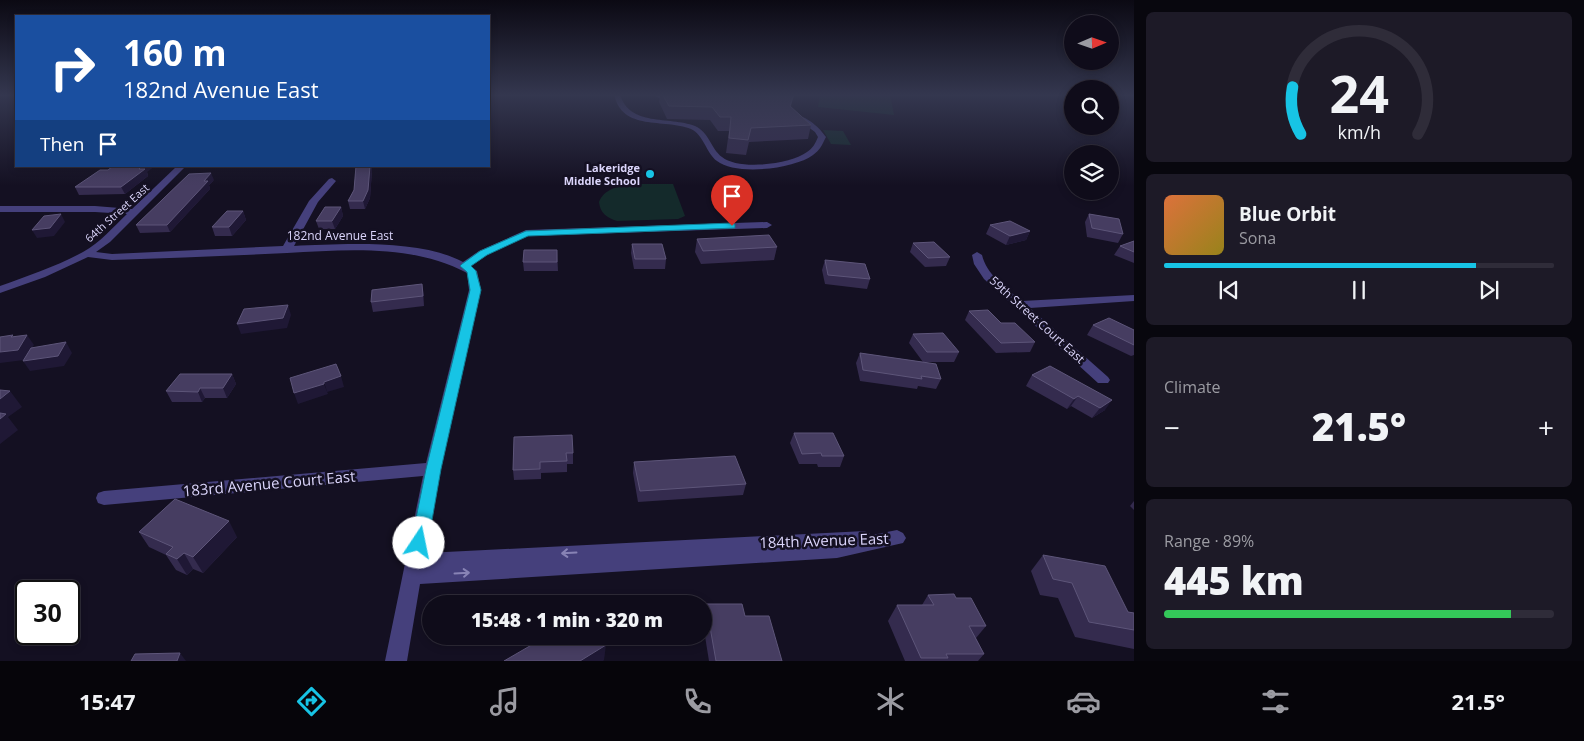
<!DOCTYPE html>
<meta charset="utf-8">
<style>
:root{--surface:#0f0c1a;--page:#1d1a27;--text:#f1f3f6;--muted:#9b9ba2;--line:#2f2c39;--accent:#17c4e5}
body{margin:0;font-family:"Open Sans",sans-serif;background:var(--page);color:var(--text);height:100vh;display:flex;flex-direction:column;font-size:19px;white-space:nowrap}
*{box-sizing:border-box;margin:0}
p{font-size:16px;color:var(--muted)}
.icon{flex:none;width:28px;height:28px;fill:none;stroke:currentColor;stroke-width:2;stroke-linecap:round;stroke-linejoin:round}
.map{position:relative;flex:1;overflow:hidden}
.panel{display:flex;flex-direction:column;gap:12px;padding:12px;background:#08070e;width:450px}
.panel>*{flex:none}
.hud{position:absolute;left:15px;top:15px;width:475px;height:152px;border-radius:0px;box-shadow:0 2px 8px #0003,0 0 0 1px var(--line);background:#1a4fa0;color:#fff;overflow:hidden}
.needle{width:32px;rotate:88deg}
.tools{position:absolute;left:1064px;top:15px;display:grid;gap:10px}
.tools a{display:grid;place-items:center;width:55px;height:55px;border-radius:50%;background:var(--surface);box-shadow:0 2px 8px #0003,0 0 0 1px var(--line);font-size:25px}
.speed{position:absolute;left:15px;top:580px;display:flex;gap:10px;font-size:25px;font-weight:700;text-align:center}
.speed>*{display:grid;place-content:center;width:65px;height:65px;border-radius:50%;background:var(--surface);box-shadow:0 2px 8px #0003,0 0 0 1px var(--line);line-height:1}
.speed .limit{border:2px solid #111;border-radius:8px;background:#fff;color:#111}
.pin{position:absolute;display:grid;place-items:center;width:42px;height:42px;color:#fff;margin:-51px -21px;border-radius:50% 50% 50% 0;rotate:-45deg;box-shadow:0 0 5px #0007}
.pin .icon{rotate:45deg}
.me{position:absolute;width:55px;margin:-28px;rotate:11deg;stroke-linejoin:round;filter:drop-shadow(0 0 4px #0008)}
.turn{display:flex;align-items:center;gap:18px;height:105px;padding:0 25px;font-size:22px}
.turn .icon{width:65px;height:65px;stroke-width:2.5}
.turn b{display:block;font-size:35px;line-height:42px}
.then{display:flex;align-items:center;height:48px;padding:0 25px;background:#0003;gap:10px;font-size:19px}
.big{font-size:38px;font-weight:800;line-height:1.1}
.panel .tile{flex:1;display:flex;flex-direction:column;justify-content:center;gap:8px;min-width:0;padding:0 18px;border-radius:8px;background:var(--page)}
.panel .dial{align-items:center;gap:0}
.dial svg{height:130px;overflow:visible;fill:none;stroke:var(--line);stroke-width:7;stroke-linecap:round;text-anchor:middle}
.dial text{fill:var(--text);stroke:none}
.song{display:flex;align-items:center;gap:15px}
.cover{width:60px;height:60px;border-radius:8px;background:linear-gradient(135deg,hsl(20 70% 55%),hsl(50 70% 35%))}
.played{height:5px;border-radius:2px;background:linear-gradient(90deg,var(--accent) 80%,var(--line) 80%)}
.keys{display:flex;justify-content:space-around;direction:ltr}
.heat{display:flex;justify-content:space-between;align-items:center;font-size:28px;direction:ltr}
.charge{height:8px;border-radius:4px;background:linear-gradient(90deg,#34c759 89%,var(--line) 0)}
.trip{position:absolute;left:422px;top:595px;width:290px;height:50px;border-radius:25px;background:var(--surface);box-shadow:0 2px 8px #0003,0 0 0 1px var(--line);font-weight:800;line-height:50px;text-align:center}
.tabs{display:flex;height:80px;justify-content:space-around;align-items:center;background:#06050a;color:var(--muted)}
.tabs .icon{width:35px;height:35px}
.tabs .current{color:var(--accent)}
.tabs b{font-size:22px;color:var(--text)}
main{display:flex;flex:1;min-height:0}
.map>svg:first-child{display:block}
</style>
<main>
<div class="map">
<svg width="1134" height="661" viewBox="0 0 1134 661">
<rect width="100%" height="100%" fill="#141022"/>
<g fill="#142a2b">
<polygon points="820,94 890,94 894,115 818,107"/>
<polygon points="823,130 843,131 851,145 831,144"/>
<path d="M640,184H673L685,216L678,219L617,221C607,218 600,213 599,202C605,186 626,185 640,184Z"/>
</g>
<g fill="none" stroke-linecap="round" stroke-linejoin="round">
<g fill="#45407c" fill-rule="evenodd">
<path d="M614,94H620C629,127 669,116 695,126C709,132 711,149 722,157C739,171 791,164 807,152C813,148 815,144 818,137L815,132L796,118V116C806,115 820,128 826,137C822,145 820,150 813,155C794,169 736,176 717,161C706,153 704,135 691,129C664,118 622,132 614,94Z"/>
<path d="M651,94L676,96L679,98C671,102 658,99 651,94Z"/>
<path d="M177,166H186L110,242L96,252L112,254L283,246L309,201L329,179L332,178L336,181L318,202L294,246C342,244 421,239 463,262L479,251L526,230L767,222L772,225L767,228L528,236L487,255L471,266L477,271L481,290L441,469L426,553L865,531L872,535L897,530L903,533L906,538L903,543L837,558L420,584L407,661H385L423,476L104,505L98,503L96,498L98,493L104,491L426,463L469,290L467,273C413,244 346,250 287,253C229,256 170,258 112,260L88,257L45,277L0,293V286C28,276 57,266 83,252C100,243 113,227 127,214L95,212H0V206H95L132,209Z"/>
<path d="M977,252L982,255C987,276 1007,288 1022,301L1134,295V301L1030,308L1108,377L1110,380L1108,383H1098L984,279L974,264L972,255Z"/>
</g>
</g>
<g fill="#342b4e">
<polygon points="660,94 794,94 791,107 811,125 808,139 749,142 746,155 726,153 729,131 718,131 710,120 667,119 659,102"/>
<polygon points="356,166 371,166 372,170 370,198 365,209 350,209 348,201 354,190"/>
<polygon points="147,172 148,176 125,194 79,195 75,187"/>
<polygon points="214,180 209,185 210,189 170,232 140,233 136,225"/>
<polygon points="341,207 343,216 335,229 319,229 316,221"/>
<polygon points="243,211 246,220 232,236 215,236 212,227"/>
<polygon points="1089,214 1123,234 1118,243 1087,237 1085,222"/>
<polygon points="990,225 1030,231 1026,240 1006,245 986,234"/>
<polygon points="697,239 777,247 774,260 701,264 695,252"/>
<polygon points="1134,241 1134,263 1114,255 1120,246"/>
<polygon points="913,243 950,257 946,266 925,267 910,252"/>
<polygon points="632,244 666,259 665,269 634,269 631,253"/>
<polygon points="557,250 558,271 524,271 523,262"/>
<polygon points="825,260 870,279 867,289 825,284 822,270"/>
<polygon points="424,294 424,306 373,312 371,302"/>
<polygon points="969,311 1001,323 1035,342 1030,352 996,353 965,320"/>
<polygon points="1093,325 1134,330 1134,355 1131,356 1087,335"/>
<polygon points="913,334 959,352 954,362 924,362 941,379 936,389 918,386 917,389 860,381 856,363 860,353 923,362 909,343"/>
<polygon points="1050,366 1105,410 1092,418 1071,406 1067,409 1026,386 1032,375"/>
<polygon points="232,374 236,384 227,398 205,398 202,402 172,402 166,391"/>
<polygon points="794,433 844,456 840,467 818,467 817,464 799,464 790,443"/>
<polygon points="514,437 573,453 573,464 567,464 567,472 541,473 541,479 514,480 513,470"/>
<polygon points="634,462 746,484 743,495 638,502 633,473"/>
<polygon points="1134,501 1134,510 1130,506"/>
<polygon points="139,532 237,537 203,573 193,569 187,575 176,570 166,555 149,547"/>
<polygon points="1043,555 1128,612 1134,613 1134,649 1075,637 1058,598 1040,595 1031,571"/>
<polygon points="928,595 956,598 986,626 976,638 984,654 978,661 905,661 888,621 897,605 922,605"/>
<polygon points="706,604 745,616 782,661 709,661 704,630 704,612"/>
</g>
<g fill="#1f1835">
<polygon points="142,166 155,166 147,172 148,176 125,194 121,187"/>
<polygon points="370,166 371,166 372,170 370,198 365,209 363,201"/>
<polygon points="211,173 214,180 209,185 210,189 170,232 167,225"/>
<polygon points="341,207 343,216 335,229 332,221"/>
<polygon points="243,211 246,220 232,236 229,227"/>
<polygon points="61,214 65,222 54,236 37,238 32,230"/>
<polygon points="1030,231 1026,240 1006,245 1010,236"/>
<polygon points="422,284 424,294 424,306 423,296"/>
<polygon points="288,305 291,315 287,328 241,334 237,324"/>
<polygon points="27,335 34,345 24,360 0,363 0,352"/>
<polygon points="66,342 72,353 64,366 30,371 23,361"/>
<polygon points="232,374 236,384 227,398 223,388"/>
<polygon points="341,376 344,387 327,392 324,382"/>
<polygon points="324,384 328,394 298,404 294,393"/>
<polygon points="200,388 205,398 202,402 198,392"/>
<polygon points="10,391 22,407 8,417 18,430 0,444 0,399"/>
<polygon points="1078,396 1071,406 1067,409 1074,399"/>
<polygon points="1112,400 1105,410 1092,418 1100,408"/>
<polygon points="229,521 237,537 203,573 193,557"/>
<polygon points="184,553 193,569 187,575 177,559"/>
<polygon points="606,645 604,660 603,661 580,661"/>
<polygon points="180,653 186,661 177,661"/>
</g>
<g fill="#463d61" stroke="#5d5579">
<polygon points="662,94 794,94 790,106 811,125 751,128 748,140 729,138 731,117 720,117 712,107 669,106"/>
<polygon points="113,166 142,166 139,169 145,169 121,187 75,187 100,170 108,170"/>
<polygon points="356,166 370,166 368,190 363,201 348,201 354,190"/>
<polygon points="211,173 204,181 208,181 167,225 136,225 189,174"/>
<polygon points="325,207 341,207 332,221 316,221"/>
<polygon points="227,211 243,211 229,227 212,227"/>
<polygon points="61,214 50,228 32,230 44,216"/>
<polygon points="1089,214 1119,219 1123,234 1092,228"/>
<polygon points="1010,221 1030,231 1010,236 990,225"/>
<polygon points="769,235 777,247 703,251 697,239"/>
<polygon points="1134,241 1134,252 1120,246"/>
<polygon points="934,242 950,257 928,258 913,243"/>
<polygon points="632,244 662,244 666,259 635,259"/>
<polygon points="524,250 557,250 557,262 523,262"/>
<polygon points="825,260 865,264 870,279 828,275"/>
<polygon points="422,284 423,296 371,302 372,290"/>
<polygon points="288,305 283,318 237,324 244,309"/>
<polygon points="988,310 1001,323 1015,323 1035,342 1001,343 969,311"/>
<polygon points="1109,318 1134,330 1134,345 1093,325"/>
<polygon points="943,333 959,352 927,352 913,334"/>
<polygon points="13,335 11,337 27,335 18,350 0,352 0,337"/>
<polygon points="66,342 58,356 23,361 31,348"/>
<polygon points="860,353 936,364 941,379 921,376 922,379 863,370"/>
<polygon points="336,364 341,376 324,382 324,384 294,393 290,378"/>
<polygon points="1050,366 1112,400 1100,408 1078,396 1074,399 1032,375"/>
<polygon points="180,374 232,374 223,388 200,388 198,392 166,391"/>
<polygon points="0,390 10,391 0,399"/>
<polygon points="0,413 6,414 0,419"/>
<polygon points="794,433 833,433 844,456 822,456 821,453 802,454"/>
<polygon points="572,435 573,453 566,453 567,461 540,462 540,469 513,470 514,437"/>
<polygon points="735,456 746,484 640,491 634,462"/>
<polygon points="175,499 229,521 193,557 184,553 177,559 166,554 173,547 139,532"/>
<polygon points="1043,555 1105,566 1128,612 1134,613 1134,630 1089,622 1072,583 1053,579"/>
<polygon points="954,594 956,598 971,598 986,626 969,626 984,654 946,654 948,658 921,658 897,605 934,605 928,595"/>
<polygon points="706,604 742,604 745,616 769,616 782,661 716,661"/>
<polygon points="547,636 600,636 606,645 580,661 504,661"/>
<polygon points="180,653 177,661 131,661 135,654"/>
</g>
<defs><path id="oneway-shaft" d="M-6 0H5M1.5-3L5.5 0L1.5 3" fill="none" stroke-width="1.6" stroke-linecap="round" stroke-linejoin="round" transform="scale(1.25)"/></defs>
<g stroke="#8883b5">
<use href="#oneway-shaft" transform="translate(569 553) rotate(177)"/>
<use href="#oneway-shaft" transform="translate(462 573) rotate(-3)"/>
</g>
<linearGradient id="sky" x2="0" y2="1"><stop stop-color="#0b0913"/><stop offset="0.51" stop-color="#34374f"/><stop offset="1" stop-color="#34374f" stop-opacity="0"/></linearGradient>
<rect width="1134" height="186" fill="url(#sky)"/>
<polygon fill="#17c4e5" stroke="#0f7f95" points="732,223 735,224 735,228 528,236 487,255 471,266 476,271 481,290 441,469 428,543 425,548 419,550 414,548 411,543 426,469 470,290 467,272 460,266 462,264 480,251 526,231"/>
<circle fill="#17c4e5" stroke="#141022" stroke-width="2" cx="650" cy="174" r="5"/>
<g text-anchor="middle" stroke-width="5" stroke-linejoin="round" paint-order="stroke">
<g font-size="11" font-weight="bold" fill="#dbd5fb" stroke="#141022" text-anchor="end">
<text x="640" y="172">Lakeridge<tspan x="640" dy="13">Middle School</tspan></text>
</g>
<g font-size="11" fill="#dbd5fb" stroke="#141022">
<text transform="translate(117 213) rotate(-42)" y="4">64th Street East</text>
</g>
<g font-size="12" fill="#dbd5fb" stroke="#141022">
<text x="340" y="240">182nd Avenue East</text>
<text transform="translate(1037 320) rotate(42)" y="4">59th Street Court East</text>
</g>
<g font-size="15" fill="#dbd5fb" stroke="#141022">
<text transform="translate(269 484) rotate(-5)" y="5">183rd Avenue Court East</text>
<text transform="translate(824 541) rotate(-2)" y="5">184th Avenue East</text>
</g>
</g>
</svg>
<div class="tools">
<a><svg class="needle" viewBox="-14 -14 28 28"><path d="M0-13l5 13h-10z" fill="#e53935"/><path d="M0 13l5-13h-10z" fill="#9b9ba2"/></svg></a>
<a><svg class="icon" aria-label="search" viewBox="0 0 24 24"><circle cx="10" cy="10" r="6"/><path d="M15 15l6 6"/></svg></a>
<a><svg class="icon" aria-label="layers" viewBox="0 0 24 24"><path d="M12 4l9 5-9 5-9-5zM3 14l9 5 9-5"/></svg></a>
</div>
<div class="speed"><div class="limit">30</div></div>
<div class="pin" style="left:732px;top:226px;background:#d93025"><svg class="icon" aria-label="arrive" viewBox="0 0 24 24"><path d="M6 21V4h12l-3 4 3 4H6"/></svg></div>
<svg class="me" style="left:419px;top:543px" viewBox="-20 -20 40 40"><circle r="19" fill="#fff"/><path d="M0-13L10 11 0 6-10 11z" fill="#17c4e5"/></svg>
<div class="trip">15:48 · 1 min · 320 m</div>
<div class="hud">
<div class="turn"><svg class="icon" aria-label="right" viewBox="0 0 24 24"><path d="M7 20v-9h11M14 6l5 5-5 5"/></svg><div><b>160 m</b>182nd Avenue East</div></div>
<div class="then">Then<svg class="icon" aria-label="arrive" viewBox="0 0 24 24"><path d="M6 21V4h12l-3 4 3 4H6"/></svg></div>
</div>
</div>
<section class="panel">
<div class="tile dial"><svg viewBox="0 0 100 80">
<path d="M14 69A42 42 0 1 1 86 69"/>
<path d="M14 69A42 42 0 0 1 9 40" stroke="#17c4e5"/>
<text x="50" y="56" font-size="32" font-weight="700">24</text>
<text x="50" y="72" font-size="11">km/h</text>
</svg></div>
<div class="tile">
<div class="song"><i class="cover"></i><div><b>Blue Orbit</b><p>Sona</p></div></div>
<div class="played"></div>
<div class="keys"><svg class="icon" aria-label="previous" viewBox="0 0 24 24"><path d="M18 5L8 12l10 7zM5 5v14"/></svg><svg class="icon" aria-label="pause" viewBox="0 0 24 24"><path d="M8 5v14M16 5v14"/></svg><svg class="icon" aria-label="next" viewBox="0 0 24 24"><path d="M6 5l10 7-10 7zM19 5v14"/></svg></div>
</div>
<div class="tile"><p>Climate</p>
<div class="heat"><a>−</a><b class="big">21.5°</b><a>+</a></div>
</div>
<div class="tile"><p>Range · 89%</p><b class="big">445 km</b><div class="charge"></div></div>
</section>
</main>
<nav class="tabs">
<b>15:47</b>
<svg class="icon current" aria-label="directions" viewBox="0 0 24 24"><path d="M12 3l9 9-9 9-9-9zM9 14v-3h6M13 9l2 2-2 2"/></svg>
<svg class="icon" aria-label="music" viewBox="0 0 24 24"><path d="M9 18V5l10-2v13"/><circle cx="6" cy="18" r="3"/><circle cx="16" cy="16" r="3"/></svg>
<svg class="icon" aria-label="phone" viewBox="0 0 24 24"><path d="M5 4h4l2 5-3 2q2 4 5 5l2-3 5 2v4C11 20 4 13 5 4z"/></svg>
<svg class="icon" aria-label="climate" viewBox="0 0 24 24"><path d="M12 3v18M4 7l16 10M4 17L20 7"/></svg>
<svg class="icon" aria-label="car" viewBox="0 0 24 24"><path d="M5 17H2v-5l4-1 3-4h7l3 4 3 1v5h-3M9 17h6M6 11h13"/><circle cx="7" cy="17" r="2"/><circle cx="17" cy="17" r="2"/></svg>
<svg class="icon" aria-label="filters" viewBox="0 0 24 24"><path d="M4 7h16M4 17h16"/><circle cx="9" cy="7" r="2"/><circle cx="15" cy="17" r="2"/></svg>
<b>21.5°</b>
</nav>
